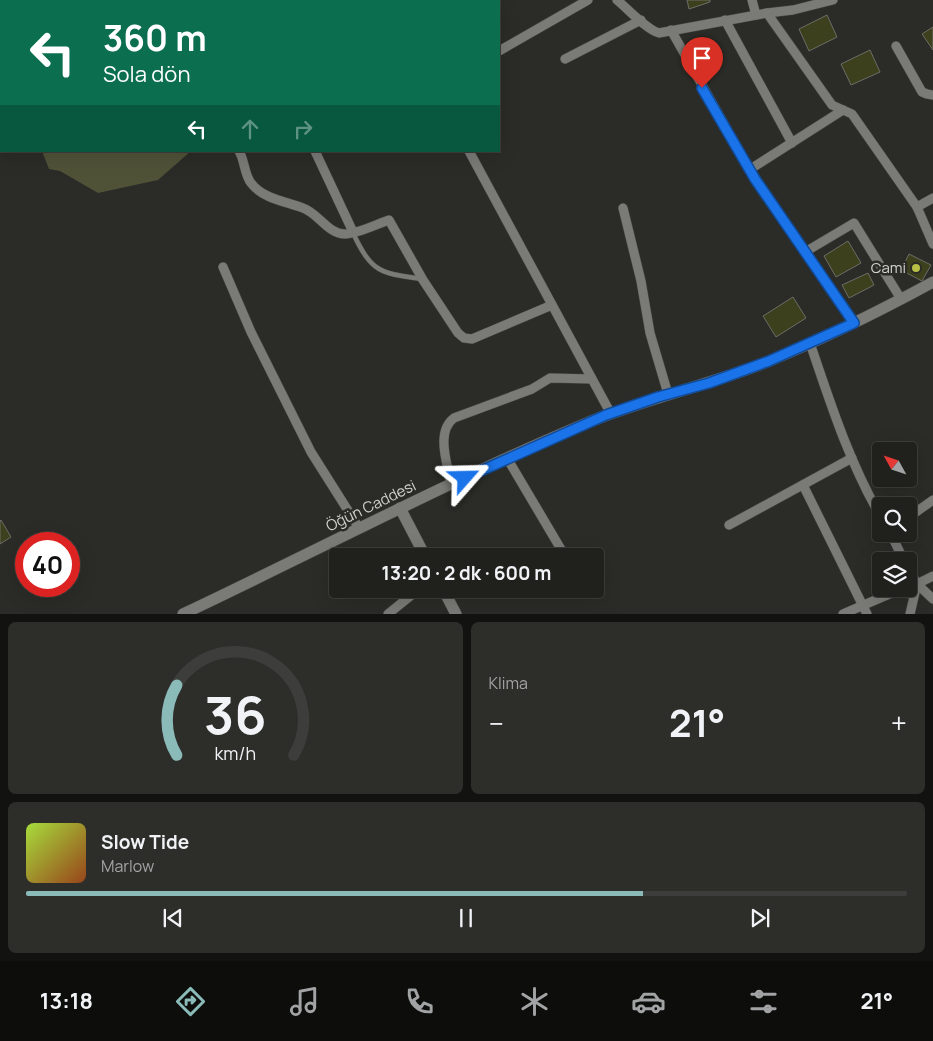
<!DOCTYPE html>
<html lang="tr">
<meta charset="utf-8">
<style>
:root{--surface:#20201d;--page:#2d2d2a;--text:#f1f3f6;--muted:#a2a3a4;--line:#3d3e3b;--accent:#8bbbb9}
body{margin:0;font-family:Manrope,sans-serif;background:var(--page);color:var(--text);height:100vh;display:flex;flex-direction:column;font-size:19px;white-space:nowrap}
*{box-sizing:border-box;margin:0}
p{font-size:16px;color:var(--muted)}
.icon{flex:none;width:28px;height:28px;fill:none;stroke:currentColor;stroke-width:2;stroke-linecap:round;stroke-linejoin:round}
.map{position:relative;height:614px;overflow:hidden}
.side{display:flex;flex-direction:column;gap:8px;padding:8px;background:#121210;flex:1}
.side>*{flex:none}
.banner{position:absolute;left:0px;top:0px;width:500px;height:152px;box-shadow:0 5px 20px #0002,0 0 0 1px var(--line);background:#0b6e4f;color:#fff;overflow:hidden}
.needle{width:32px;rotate:310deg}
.controls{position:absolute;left:872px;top:442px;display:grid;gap:10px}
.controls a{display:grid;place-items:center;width:45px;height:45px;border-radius:5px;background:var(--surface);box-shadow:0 5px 20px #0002,0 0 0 1px var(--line);font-size:25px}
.speed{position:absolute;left:15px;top:532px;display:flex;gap:10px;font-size:25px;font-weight:700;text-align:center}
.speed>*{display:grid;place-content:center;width:65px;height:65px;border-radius:50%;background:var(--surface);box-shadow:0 5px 20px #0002,0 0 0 1px var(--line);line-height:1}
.speed .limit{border:8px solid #d22;background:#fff;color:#111}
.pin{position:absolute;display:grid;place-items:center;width:42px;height:42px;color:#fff;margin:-51px -21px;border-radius:50% 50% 50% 0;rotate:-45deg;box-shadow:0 0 5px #0007}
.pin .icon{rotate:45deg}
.me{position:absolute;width:55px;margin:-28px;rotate:65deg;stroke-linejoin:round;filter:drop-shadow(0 0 4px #0008)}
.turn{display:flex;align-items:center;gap:18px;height:105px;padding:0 20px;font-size:22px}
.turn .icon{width:65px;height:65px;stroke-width:2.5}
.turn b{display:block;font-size:35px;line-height:42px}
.lanes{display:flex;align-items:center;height:48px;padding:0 20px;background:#0003;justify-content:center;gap:25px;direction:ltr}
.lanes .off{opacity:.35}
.big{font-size:38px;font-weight:700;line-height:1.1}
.side .widget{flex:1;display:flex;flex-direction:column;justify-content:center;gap:8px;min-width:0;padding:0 18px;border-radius:8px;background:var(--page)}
.side .dial{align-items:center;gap:0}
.dial svg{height:130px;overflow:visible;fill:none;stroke:var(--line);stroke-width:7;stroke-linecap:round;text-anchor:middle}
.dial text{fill:var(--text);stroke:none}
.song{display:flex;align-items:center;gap:15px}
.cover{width:60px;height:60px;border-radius:8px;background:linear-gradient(135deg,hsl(80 70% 55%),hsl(20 70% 35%))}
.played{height:5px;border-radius:2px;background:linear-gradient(90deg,var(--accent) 70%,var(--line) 70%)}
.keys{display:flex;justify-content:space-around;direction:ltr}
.heat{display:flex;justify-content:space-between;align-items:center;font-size:28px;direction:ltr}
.side .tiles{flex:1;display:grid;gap:8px;grid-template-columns:1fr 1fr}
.widget:last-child{grid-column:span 2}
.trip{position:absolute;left:329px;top:548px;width:275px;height:50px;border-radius:5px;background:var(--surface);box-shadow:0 5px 20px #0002,0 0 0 1px var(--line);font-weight:700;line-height:50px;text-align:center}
.menu{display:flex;height:80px;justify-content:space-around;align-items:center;background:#0d0d0c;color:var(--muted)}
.menu .icon{width:35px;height:35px}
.menu .current{color:var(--accent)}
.menu b{font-size:22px;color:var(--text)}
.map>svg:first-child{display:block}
</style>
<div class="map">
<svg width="933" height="614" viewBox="0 0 933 614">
<rect width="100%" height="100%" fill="#2b2b27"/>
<polygon fill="#505238" points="42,151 191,151 158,180 98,193 60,171 49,169"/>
<g fill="#3d401c" stroke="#6c6d68">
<polygon points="687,0 710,0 710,2 689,9"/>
<polygon points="827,15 837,37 809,51 799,29"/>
<polygon points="933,27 933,50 922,34"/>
<polygon points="870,50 880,72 851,85 841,64"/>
<polygon points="848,241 861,263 836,277 824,256"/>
<polygon points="909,254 931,265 922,281 901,270"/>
<polygon points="868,273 874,285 849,298 842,285"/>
<polygon points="793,297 806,318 776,337 763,316"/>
<polygon points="1,520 11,537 0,544 0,521"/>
</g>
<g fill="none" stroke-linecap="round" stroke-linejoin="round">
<defs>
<path id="lane" d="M353,233C372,273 380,273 422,279"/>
<g id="street">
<polyline points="394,0 394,1"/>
<path d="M617,0C628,9 647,30 659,33L767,13L793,10L833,0"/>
<polyline points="752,0 756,15"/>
<polyline points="210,1 210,0"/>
<polyline points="767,13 832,105 852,114 917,207 933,244"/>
<polyline points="725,20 792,143"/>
<polyline points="671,30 755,179 854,323"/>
<polyline points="896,46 922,92 927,94 933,95"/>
<polyline points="499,51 588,0"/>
<polyline points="565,59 641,20"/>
<polyline points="0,120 1,119"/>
<path d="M239,151C245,161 244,174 251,183C263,199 285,201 303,208C318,213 328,234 345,234C357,234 377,224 389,220L423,280L458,333L464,338L472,339L552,305"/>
<polyline points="315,151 353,232"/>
<polyline points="469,151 611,414"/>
<polyline points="749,170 843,110"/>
<polyline points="917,207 933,198"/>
<polyline points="623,208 641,281 650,333 668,394"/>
<polyline points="805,252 854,223 901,299"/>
<polyline points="223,267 251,332 311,452 359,528"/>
<path d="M810,343C830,402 849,462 881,517"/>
<polyline points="507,458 565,556"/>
<path d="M451,485C448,465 435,432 454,418L532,389L550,378L592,379"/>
<polyline points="803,485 867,614"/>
<polyline points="909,517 933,500"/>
<polyline points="729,525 852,458"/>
<polyline points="891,534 904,561"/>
<polyline points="909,569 917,584 933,599"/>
<polyline points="584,589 586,592"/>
<polyline points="388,614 419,589"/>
<polyline points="843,614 901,589"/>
<polyline points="910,614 917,584 933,576"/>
</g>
<g id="secondary">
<polyline points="400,508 425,556"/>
<polyline points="443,589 456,614"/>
<path d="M183,614C316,551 447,482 582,425C643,399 708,386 769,361C825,338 880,311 933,282"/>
</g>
</defs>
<use href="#lane" stroke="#484945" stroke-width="5.5"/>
<use href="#street" stroke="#484945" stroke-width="10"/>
<use href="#secondary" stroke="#484945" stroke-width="12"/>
<use href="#lane" stroke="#7a7a76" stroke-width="4.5"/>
<use href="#street" stroke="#7a7a76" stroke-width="9"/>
<use href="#secondary" stroke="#7a7a76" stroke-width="11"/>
</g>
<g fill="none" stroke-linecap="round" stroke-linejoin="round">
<defs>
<polyline id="route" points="465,478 606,415 658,397 709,383 769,361 854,323 755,179 702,88"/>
</defs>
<use href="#route" stroke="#114b97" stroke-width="12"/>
<use href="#route" stroke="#1a73e8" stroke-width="9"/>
</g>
<circle fill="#b9c046" stroke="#2b2b27" stroke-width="2" cx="916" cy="268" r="5"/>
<g text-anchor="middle" stroke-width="5" stroke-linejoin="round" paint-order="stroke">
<g font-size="15" fill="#d2d2cf" stroke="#2b2b27" text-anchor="end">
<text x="906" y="273">Cami</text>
</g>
<g font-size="15" fill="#d2d2cf" stroke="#2b2b27">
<text transform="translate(371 506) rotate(-26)" y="5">Öğün Caddesi</text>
</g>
</g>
</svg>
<div class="controls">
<a><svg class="needle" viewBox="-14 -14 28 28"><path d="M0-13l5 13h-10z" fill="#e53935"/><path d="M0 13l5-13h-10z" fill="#a2a3a4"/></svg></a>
<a><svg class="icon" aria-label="search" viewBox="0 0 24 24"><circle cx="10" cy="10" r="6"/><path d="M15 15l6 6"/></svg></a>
<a><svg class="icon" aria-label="layers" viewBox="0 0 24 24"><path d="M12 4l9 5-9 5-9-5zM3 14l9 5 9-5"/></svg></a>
</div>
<div class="speed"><div class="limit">40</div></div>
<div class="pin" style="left:702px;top:88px;background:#d93025"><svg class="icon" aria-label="arrive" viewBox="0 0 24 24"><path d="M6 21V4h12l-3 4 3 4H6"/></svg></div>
<svg class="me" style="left:465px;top:478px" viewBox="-20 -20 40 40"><path d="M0-17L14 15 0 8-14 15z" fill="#1a73e8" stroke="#fff" stroke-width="4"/></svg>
<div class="trip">13:20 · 2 dk · 600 m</div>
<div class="banner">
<div class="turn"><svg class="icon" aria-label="left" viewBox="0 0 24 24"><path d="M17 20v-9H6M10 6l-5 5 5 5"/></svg><div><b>360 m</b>Sola dön</div></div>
<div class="lanes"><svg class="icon" aria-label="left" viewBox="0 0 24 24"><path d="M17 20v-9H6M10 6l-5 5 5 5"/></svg><svg class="icon off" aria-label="ahead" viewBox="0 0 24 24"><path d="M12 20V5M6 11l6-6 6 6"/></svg><svg class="icon off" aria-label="right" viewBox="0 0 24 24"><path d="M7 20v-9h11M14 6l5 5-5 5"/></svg></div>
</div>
</div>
<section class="side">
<div class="tiles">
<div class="widget dial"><svg viewBox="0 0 100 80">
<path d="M14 69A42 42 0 1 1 86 69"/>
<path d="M14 69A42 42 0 0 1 14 26" stroke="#8bbbb9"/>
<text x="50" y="56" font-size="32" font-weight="700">36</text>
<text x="50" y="72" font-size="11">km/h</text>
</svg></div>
<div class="widget"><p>Klima</p>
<div class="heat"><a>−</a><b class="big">21°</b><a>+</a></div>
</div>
<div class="widget">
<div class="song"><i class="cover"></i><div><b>Slow Tide</b><p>Marlow</p></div></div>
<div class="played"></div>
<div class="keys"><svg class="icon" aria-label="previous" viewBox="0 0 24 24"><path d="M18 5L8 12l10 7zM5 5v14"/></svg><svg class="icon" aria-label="pause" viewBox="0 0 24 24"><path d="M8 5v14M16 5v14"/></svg><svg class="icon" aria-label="next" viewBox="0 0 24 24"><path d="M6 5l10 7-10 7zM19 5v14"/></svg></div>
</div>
</div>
</section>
<nav class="menu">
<b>13:18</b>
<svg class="icon current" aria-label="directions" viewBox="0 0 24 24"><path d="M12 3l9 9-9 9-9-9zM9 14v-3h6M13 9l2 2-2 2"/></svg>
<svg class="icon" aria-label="music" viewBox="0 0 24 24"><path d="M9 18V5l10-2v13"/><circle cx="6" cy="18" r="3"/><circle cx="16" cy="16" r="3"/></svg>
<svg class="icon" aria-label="phone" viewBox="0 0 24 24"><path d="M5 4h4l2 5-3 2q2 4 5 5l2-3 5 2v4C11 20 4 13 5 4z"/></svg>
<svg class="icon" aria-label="climate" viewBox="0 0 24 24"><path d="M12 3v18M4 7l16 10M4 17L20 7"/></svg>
<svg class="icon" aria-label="car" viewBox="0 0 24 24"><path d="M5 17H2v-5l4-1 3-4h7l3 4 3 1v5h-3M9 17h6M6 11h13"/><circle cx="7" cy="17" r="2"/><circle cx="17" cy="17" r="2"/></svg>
<svg class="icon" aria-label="filters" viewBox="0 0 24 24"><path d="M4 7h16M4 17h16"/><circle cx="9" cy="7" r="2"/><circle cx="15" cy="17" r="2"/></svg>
<b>21°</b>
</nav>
